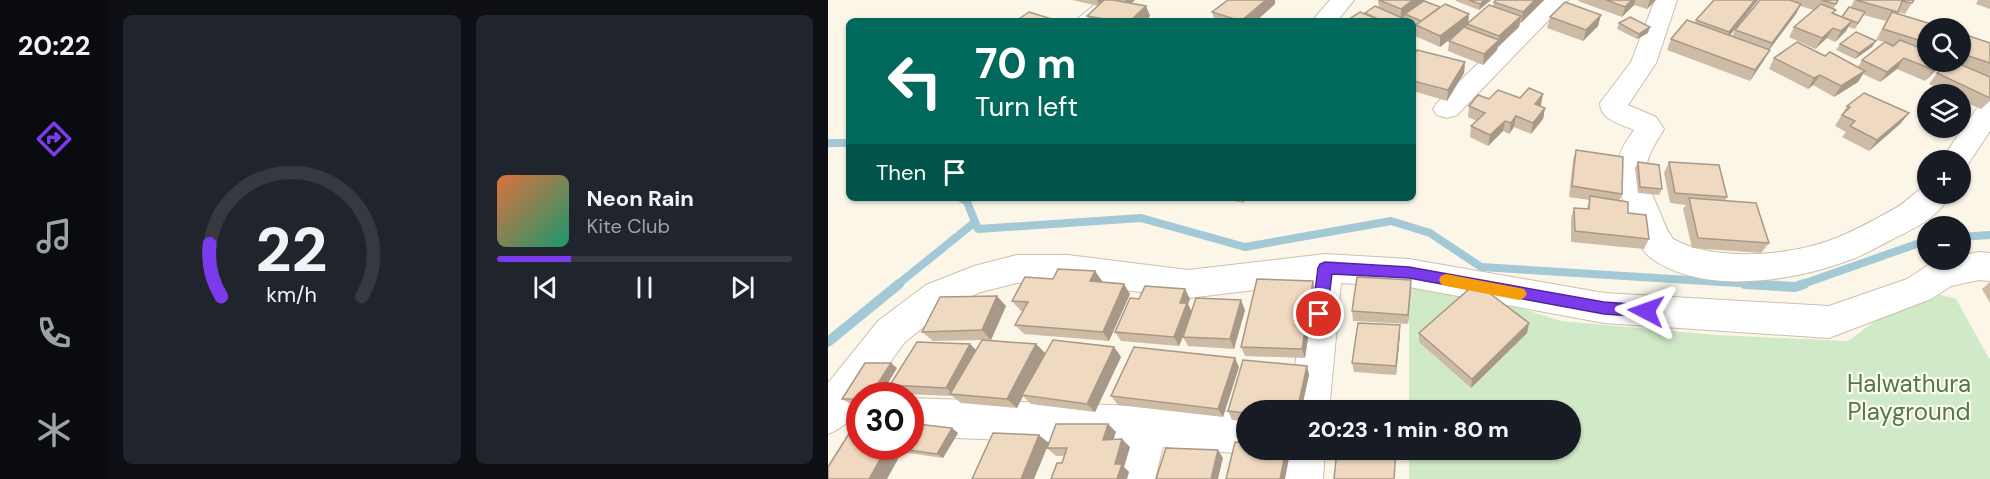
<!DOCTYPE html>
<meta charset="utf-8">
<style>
:root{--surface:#171b24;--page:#20242c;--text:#f1f3f6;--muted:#9ea1a6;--line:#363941;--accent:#7c3aed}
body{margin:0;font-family:"DM Sans",sans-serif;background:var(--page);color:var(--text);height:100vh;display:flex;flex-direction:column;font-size:22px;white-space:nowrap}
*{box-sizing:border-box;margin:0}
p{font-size:20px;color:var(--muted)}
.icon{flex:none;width:33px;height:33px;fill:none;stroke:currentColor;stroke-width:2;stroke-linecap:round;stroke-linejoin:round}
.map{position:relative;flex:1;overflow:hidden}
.panel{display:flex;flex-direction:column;gap:15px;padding:15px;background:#0d0f14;width:720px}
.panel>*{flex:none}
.hud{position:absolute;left:18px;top:18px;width:570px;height:183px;border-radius:9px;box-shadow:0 2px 4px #0004;background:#00695c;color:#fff;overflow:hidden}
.buttons{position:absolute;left:1089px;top:18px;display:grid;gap:12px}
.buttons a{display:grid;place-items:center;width:54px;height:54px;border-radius:50%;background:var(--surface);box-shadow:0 2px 4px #0004;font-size:30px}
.speed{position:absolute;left:18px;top:382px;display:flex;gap:12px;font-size:30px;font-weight:700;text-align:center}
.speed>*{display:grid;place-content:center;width:78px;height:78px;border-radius:50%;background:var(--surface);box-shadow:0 2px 4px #0004;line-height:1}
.speed .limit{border:9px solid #d22;background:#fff;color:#111}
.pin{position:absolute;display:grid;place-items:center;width:51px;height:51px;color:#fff;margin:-26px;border:3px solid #fff;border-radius:50%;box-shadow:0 2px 6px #0007}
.me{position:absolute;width:66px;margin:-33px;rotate:274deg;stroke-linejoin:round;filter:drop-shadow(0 0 4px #0008)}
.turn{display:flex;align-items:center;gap:21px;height:126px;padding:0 30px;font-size:27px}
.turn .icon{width:78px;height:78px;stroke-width:2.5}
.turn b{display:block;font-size:42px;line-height:51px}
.then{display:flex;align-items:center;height:57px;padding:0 30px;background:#0003;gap:12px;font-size:22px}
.panel .widget{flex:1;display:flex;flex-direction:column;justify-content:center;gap:9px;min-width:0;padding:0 21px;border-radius:9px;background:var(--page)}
.panel .dial{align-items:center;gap:0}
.dial svg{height:156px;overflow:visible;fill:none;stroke:var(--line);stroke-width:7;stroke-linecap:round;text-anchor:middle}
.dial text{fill:var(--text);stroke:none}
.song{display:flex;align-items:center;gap:18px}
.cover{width:72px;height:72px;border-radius:9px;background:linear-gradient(135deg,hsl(20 70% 55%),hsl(160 70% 35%))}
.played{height:6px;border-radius:3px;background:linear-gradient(90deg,var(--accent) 25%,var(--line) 25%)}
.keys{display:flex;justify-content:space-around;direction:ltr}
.panel .tiles{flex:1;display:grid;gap:15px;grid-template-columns:repeat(2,1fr)}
.trip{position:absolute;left:408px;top:400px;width:345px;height:60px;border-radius:30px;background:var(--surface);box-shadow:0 2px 4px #0004;font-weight:800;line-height:60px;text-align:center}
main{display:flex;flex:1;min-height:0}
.tab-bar{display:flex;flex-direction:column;width:108px;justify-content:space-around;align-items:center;background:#090b0e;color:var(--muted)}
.tab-bar .icon{width:42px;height:42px}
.tab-bar .active{color:var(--accent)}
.tab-bar b{font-size:27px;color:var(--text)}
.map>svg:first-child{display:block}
</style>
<main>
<nav class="tab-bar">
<b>20:22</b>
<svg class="icon active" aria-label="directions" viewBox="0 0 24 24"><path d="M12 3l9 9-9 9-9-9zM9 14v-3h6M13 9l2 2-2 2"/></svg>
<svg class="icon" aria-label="music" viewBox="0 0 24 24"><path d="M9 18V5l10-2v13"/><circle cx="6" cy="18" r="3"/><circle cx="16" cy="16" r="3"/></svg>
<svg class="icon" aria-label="phone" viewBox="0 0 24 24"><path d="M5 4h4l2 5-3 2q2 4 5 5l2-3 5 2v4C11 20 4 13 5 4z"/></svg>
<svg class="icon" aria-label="climate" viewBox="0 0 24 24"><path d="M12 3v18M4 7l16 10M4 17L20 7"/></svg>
</nav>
<section class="panel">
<div class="tiles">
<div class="widget dial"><svg viewBox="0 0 100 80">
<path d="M14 69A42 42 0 1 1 86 69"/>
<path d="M14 69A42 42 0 0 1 8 42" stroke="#7c3aed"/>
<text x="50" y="56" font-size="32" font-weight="700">22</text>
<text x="50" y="72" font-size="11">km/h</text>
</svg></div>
<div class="widget">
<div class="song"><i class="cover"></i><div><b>Neon Rain</b><p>Kite Club</p></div></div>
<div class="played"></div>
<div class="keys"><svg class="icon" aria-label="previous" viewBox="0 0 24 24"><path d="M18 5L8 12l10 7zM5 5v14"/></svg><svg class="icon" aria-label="pause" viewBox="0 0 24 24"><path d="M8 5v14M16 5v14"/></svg><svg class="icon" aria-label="next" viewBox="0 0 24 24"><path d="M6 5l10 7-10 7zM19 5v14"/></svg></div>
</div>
</div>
</section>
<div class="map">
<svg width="1162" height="479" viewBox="0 0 1162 479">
<rect width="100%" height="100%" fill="#fcf6e8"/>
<polygon fill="#d0e9c7" points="581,273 733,321 888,335 1020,341 1091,289 1128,299 1162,360 1162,479 581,479 581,450 742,450 742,411 581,411"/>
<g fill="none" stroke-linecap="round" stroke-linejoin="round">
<g stroke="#a3c8d6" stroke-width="8">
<polyline points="0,143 21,143"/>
<polyline points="133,198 139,202 150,229 313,218 417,247 563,221 602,233 653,267 941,285"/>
<polyline points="1132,237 1162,235"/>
<polyline points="69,285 147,222"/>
<polyline points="972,285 1100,240"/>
</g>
<g stroke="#a3c8d6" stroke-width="10">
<polyline points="917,284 967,287 976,284"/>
<polyline points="0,342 71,284"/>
</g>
<defs>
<g id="minor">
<polygon points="272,0 298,0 274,21 247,21"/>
<polygon points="502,0 526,0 509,21 484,21"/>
<polygon points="716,0 740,0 629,115 619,118 609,115 605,109 609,103"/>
<path d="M827,0H849L828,63L800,105L828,117L836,129C814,165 813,169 830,208C835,219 838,230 845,239C887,262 959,256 1003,240C1025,232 1046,220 1066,209C1078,203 1088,190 1100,185V194H1122C1112,217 1085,229 1063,240C1049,247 1036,255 1022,260C966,281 875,296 823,258C810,249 805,224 799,210C785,175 783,161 806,130C793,124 772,120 772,103L803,62Z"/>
<polygon points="1162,101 1162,131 1138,167 1132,169 1132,160 1113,160 1152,104"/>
<path d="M1151,252L1162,253V281L1151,280L1123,286L1103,299L1001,338L776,323L581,287L513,283L501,411H461L478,284L360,298L240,283H189L153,292L122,305L76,343L38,396H32C32,414 16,428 0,434V383L50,321L98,285L146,266L189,255H240L360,270L497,254L581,259L776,293L1001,306L1079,279L1102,264L1116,260H1132V256Z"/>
<polygon points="82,398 367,408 418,414 418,450 428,450 418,454 335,447 327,479 283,479 294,445 82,436"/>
<polygon points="455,450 497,450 495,479 451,479"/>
</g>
</defs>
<use href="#minor" stroke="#cdbfae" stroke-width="2"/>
<use href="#minor" fill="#fff" fill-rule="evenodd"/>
</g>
<g fill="#cebba6">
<polygon points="244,0 307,0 303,3 318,6 322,16 317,21 261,21 259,16 270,6"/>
<polygon points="400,0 447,0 447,4 428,21 387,21 384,12"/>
<polygon points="550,0 596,0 612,7 641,14 640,23 665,6 666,2 668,0 716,0 693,23 692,22 691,27 670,47 669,50 655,65 620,51 621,41 628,34 612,47 587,36 587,30 585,32 585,21 522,21 521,19 551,8"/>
<polygon points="628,0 663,0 651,10 628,1"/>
<polygon points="751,0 828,0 819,9 806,5 794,17 750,1"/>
<polygon points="886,0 930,0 902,35 904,36 907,30 932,0 1011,0 1005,9 1006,13 1014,17 1023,7 1026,0 1086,0 1084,3 1077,14 1070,12 1069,14 1100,28 1100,62 1109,69 1097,81 1069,69 1052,82 1035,74 1030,82 1006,97 985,85 980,89 941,69 946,58 997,56 1030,67 1034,60 1057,42 1048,40 1058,21 1036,15 1027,29 1020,27 1018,31 1007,42 999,38 987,49 961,37 966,27 986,10 972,6 968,14 941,50 936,60 922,81 839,50 843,39 867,23 868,20"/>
<polygon points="1150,0 1162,0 1162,9 1148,4"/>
<polygon points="722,17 770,26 755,41 719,28"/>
<polygon points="791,23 820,33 809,39 789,29"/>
<polygon points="1132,33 1162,43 1162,76 1154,74 1162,77 1162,101 1153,109 1132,100 1132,94 1122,94 1101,84 1109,73 1122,64 1116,62 1132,62"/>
<polygon points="1012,44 1044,47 1027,59 1008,50"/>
<polygon points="585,56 637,62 636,73 619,101 585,91"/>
<polygon points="692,98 713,105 712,106 717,108 715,119 703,134 686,127 681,134 675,131 660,146 642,137 643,126 649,121 640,117 641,106 661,99"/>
<polygon points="1019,106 1081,113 1072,124 1041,151 1014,137 1018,132 1007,126"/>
<polygon points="748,150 794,194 791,201 821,239 816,249 743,242 743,218 746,208 759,209 761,200 741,197 745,160"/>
<polygon points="810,162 834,189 831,195 810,193 807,168"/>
<polygon points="841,162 899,197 897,201 941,243 933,253 864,248 855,209 858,205 842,203 836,173"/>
<polygon points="391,198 418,198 416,203"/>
<polygon points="267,271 274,281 273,282 302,294 281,341 196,334 187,325 195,311 193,311 184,301 225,279"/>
<polygon points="583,280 580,324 525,321 524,311"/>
<polygon points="485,281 487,291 477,358 417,356 413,347"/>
<polygon points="1162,282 1162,303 1154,289"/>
<polygon points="357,289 362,299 360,304 364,312 417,310 406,349 360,346 355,337 351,346 293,341 287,332 311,299"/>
<polygon points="178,306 163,340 157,340 208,344 217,353 210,366 286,347 293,357 267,412 203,404 195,396 189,408 133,403 124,396 75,394 62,385 142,344 148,350 154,340 105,341 94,332"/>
<polygon points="701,323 699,333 643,388 591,342 591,333"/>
<polygon points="572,325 572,334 568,375 526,372 524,363"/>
<polygon points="479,366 481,375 473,411 418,411 418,421 404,420 400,411"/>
<polygon points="411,367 395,417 290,405 283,396"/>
<polygon points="69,368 52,396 32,396 32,404 21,403 14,399"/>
<polygon points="280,424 288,432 285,439 302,447 296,467 301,472 236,456 228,456 219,448"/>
<polygon points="124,428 130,433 115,458 80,453 75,450 22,432 82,447"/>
</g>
<g fill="#a89887">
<polygon points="269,0 281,0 272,7"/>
<polygon points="298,0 307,0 298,8 296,2"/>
<polygon points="438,0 447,0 447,4 428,21 413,21"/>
<polygon points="585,0 596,0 596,2 577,14 577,16 573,19 573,9"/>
<polygon points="657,0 663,0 651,10 652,4"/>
<polygon points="707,0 716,0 693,23 695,12"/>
<polygon points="804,0 807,0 806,5 794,17 797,7"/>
<polygon points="822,0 828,0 819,9"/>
<polygon points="927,0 930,0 896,43 901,32"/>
<polygon points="973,4 968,14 938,54 944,43"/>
<polygon points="318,6 322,16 317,21 302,21"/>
<polygon points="641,14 640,24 639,24 639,26 612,47 612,36"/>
<polygon points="773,15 770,26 755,41 758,30"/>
<polygon points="693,16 691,27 670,47 671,36"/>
<polygon points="1024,21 1018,31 1007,42 1013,31"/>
<polygon points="588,24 587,30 585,32 585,26"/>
<polygon points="822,27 820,33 809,39 811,34"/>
<polygon points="1005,28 999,38 987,49 994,38"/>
<polygon points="671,40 669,50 655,65 656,54"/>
<polygon points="1048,41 1044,47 1027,59 1031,53"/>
<polygon points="942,50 936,60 922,81 927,70"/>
<polygon points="1076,58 1069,69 1052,82 1059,72"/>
<polygon points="637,62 636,73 619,101 620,90"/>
<polygon points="1115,62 1109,69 1097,81 1106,70"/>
<polygon points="1037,71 1030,82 1006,97 1013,86"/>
<polygon points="992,75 985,85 980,89 986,78"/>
<polygon points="715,94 713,105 705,115 707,104"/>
<polygon points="717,108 715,119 703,134 705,123"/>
<polygon points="1081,113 1072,124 1041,151 1049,140"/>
<polygon points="688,116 686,127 681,134 683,123"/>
<polygon points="677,121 675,131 660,146 662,135"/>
<polygon points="267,271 274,281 269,291 262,281"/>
<polygon points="583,280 583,290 580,324 580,315"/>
<polygon points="485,281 487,291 477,358 474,349"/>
<polygon points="296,284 302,294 281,341 275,332"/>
<polygon points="357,289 362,299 360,304 364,313 351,346 346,337 352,303"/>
<polygon points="169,296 178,306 163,340 154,330"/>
<polygon points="413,300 417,310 406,349 402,339"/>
<polygon points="701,323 699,333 643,388 644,379"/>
<polygon points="572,325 572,334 568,375 568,366"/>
<polygon points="142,344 152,354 127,395 118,388"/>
<polygon points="208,344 217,353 189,408 179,399"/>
<polygon points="286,347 293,357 267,412 259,404"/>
<polygon points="407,358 411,367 395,417 390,409"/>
<polygon points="63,363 69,368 52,396 42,396"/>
<polygon points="479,366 481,375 473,411 469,411"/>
<polygon points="280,424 288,432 283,447 275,440"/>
<polygon points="124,428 130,433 115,458 109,454"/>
<polygon points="211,435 221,443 206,479 193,479"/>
<polygon points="294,439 302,447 296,467 301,472 299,479 289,479 287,464"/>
<polygon points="59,447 76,447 73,449 75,450 59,479 41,479"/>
<polygon points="390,450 395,458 390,479 383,479"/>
<polygon points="458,450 460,450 462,453 457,479 452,479"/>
</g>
<g fill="#f0d9c1" stroke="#a89887" stroke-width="1.5">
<polygon points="276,0 285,0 318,6 302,21 288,21 259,16"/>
<polygon points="400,0 438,0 413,21 384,12"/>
<polygon points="551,0 585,0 573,9"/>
<polygon points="641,0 657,0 652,4"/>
<polygon points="668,0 707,0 695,12 666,2"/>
<polygon points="778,0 804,0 797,7"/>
<polygon points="886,0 927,0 901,32 868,20"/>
<polygon points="932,0 962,0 973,4 944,43 907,30"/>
<polygon points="993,0 1010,0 1008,4"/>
<polygon points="1028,0 1086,0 1084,3 1074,1 1070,12"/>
<polygon points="596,1 612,7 593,21 577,14"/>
<polygon points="737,2 773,15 758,30 722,17"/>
<polygon points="617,4 641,14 612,36 588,25"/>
<polygon points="993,4 1008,10 1004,13 1024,21 1013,31 1005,28 994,38 966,27"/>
<polygon points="661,5 693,16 671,36 639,24"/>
<polygon points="547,6 581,21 554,21 537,13"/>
<polygon points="1021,7 1037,12 1030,23 1014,17"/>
<polygon points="201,12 230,21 188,21"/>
<polygon points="532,12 554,21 526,21 521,19"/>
<polygon points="1064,12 1116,28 1100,28 1100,43 1055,29"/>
<polygon points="802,17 822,27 811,34 791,23"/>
<polygon points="859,20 942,50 927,70 843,39"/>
<polygon points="636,27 671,40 656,54 621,41"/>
<polygon points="1028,32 1048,41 1031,53 1012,44"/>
<polygon points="1132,33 1162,43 1162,63 1132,53"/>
<polygon points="1072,40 1100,51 1100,62 1114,62 1106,70 1076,58 1059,72 1034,60 1057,42 1065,46"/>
<polygon points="969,42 997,56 1002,52 1037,71 1013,86 992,75 986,78 946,58"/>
<polygon points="589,50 637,62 620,90 585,81 585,56"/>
<polygon points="1124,62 1127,62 1162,77 1162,98 1109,73"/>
<polygon points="701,88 715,94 707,104 717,108 705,123 688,116 683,123 677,121 662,135 643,126 657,113 641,106 650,95 661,99 670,90 692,98"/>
<polygon points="1036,93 1081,113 1049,140 1022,126 1027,121 1014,115 1022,107 1019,106"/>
<polygon points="748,150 795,157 794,194 744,186"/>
<polygon points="810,162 831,165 834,189 812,187"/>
<polygon points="841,162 891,165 899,197 847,193"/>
<polygon points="762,196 800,202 800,213 818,215 821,239 747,231 746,208 761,209"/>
<polygon points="861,198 928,203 941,243 870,238"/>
<polygon points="230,269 267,271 262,281 296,284 275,332 187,325 200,302 184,301 197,277 225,279"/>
<polygon points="529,277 583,280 580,315 524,311"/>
<polygon points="429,279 485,281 474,349 413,347"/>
<polygon points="648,283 701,323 644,379 591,333"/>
<polygon points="317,286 357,289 352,303 359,303 346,337 287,332 302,298 311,299"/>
<polygon points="169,296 154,330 94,332 112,297"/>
<polygon points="368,298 413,300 402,339 355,337"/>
<polygon points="530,323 572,325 568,366 524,363"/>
<polygon points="154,340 208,344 179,399 122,394"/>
<polygon points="225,340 286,347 259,404 194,395"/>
<polygon points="89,342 142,344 118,388 62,385"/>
<polygon points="306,347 407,358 390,409 283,396"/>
<polygon points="415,360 479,366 469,411 418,411 418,413 400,411"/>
<polygon points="37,363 63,363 42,396 32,396 32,399 14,399"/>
<polygon points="521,407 560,409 560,411 520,411"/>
<polygon points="89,424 124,428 109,454 73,449 74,447 82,447 82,434"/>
<polygon points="228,424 280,424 275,440 294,439 287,464 294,464 289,479 223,479 229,463 234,463 239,448 219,448"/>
<polygon points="22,432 32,432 32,447 59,447 41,479 0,479 0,467"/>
<polygon points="165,433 211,435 193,479 144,479"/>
<polygon points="407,442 418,443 418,450 458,450 452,479 398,479"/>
<polygon points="338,448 390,450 383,479 328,479"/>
<polygon points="509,450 568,450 566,479 506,479"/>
</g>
<polygon fill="#7c3aed" stroke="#51269a" stroke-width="1.5" points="497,262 581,267 776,302 818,305 823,307 826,311 823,316 818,317 776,314 581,278 504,274 499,314 497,319 491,320 486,319 484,314 490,268 492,264"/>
<polygon fill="#f59e0b" points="618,274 691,288 696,289 699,294 696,298 691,300 618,286 613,284 611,280 613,276"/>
<g text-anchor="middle" stroke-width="4.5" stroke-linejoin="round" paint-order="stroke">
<g font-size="24" fill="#4e7a45" stroke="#fefaee">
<text x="1081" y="392">Halwathura<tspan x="1081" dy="28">Playground</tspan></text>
</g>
</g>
</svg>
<div class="buttons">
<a><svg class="icon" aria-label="search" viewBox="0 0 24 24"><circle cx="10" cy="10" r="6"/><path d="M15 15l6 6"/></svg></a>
<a><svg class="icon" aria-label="layers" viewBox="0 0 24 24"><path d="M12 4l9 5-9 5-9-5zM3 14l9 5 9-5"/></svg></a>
<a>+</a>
<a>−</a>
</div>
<div class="speed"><div class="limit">30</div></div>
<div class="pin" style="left:491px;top:314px;background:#d93025"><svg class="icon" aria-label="arrive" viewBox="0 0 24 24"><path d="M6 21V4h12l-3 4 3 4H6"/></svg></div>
<svg class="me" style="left:818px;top:311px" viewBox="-20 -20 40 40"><path d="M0-17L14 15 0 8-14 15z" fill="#7c3aed" stroke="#fff" stroke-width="4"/></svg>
<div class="trip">20:23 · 1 min · 80 m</div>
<div class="hud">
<div class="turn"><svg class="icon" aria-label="left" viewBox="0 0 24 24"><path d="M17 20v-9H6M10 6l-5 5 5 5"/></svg><div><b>70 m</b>Turn left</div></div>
<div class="then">Then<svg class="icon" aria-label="arrive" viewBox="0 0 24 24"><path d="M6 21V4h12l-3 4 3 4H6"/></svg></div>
</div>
</div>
</main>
